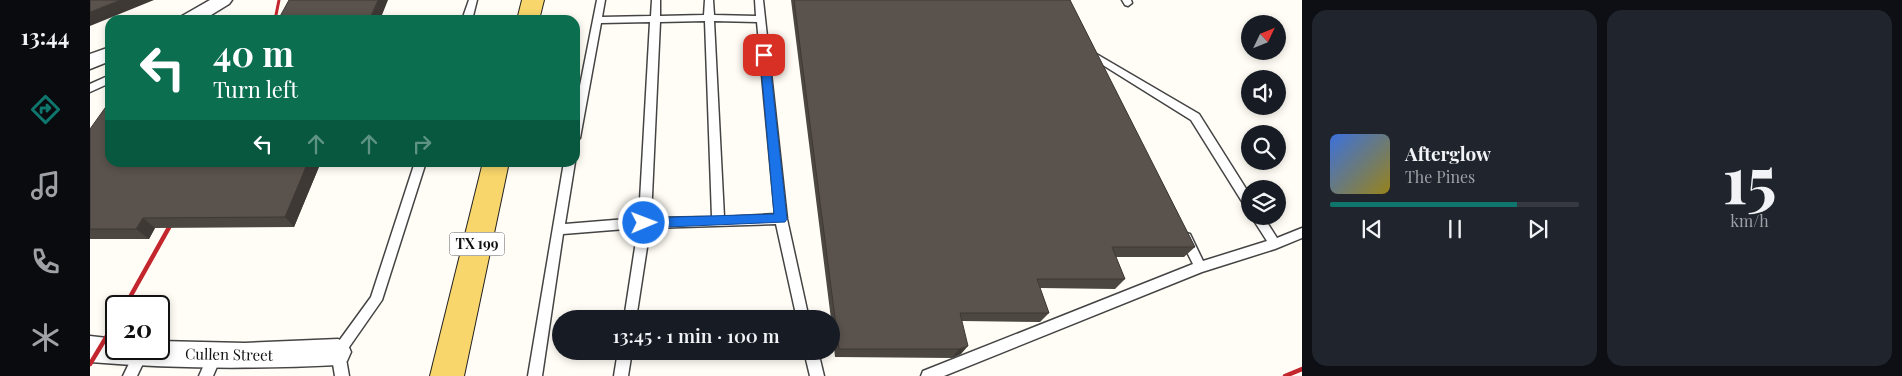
<!DOCTYPE html>
<meta charset="utf-8">
<style>
:root{--surface:#171b24;--page:#20242c;--text:#f1f3f6;--muted:#9ea1a6;--line:#363941;--accent:#0f766e}
body{margin:0;font-family:"Playfair Display",serif;background:var(--page);color:var(--text);height:100vh;display:flex;flex-direction:column;font-size:19px;white-space:nowrap}
*{box-sizing:border-box;margin:0}
p{font-size:16px;color:var(--muted)}
.icon{flex:none;width:28px;height:28px;fill:none;stroke:currentColor;stroke-width:2;stroke-linecap:round;stroke-linejoin:round}
.map{position:relative;flex:1;overflow:hidden}
.details{display:flex;flex-direction:column;gap:10px;padding:10px;background:#0d0f14;width:600px}
.details>*{flex:none}
.banner{position:absolute;left:15px;top:15px;width:475px;height:152px;border-radius:15px;box-shadow:0 2px 8px #0003;background:#0b6e4f;color:#fff;overflow:hidden}
.needle{width:32px;rotate:47deg}
.buttons{position:absolute;left:1151px;top:15px;display:grid;gap:10px}
.buttons a{display:grid;place-items:center;width:45px;height:45px;border-radius:50%;background:var(--surface);box-shadow:0 2px 8px #0003;font-size:25px}
.speed{position:absolute;left:15px;top:295px;display:flex;gap:10px;font-size:25px;font-weight:700;text-align:center}
.speed>*{display:grid;place-content:center;width:65px;height:65px;border-radius:50%;background:var(--surface);box-shadow:0 2px 8px #0003;line-height:1}
.speed .limit{border:2px solid #111;border-radius:8px;background:#fff;color:#111}
.pin{position:absolute;display:grid;place-items:center;width:42px;height:42px;color:#fff;margin:-21px;border-radius:10px;box-shadow:0 2px 8px #0006}
.me{position:absolute;width:55px;margin:-28px;rotate:89deg;stroke-linejoin:round;filter:drop-shadow(0 0 4px #0008)}
.turn{display:flex;align-items:center;gap:18px;height:105px;padding:0 25px;font-size:22px}
.turn .icon{width:65px;height:65px;stroke-width:2.5}
.turn b{display:block;font-size:35px;line-height:42px}
.lanes{display:flex;align-items:center;height:48px;padding:0 25px;background:#0003;justify-content:center;gap:25px;direction:ltr}
.lanes .off{opacity:.35}
.details .card{flex:1;display:flex;flex-direction:column;justify-content:center;gap:8px;min-width:0;padding:0 18px;border-radius:15px;background:var(--page)}
.details .dial{align-items:center;gap:0}
.dial b{font-size:65px;line-height:1}
.song{display:flex;align-items:center;gap:15px}
.cover{width:60px;height:60px;border-radius:8px;background:linear-gradient(135deg,hsl(220 70% 55%),hsl(50 70% 35%))}
.played{height:5px;border-radius:2px;background:linear-gradient(90deg,var(--accent) 75%,var(--line) 75%)}
.keys{display:flex;justify-content:space-around;direction:ltr}
.details .tiles{flex:1;display:grid;gap:10px;grid-template-columns:repeat(2,1fr)}
.trip{position:absolute;left:462px;top:310px;width:288px;height:50px;border-radius:25px;background:var(--surface);box-shadow:0 2px 8px #0003;font-weight:600;line-height:50px;text-align:center}
main{display:flex;flex:1;min-height:0}
.menu{display:flex;flex-direction:column;width:90px;justify-content:space-around;align-items:center;background:#090b0e;color:var(--muted)}
.menu .icon{width:35px;height:35px}
.menu .active{color:var(--accent)}
.menu b{font-size:22px;color:var(--text)}
.map>svg:first-child{display:block}
</style>
<main>
<nav class="menu">
<b>13:44</b>
<svg class="icon active" aria-label="directions" viewBox="0 0 24 24"><path d="M12 3l9 9-9 9-9-9zM9 14v-3h6M13 9l2 2-2 2"/></svg>
<svg class="icon" aria-label="music" viewBox="0 0 24 24"><path d="M9 18V5l10-2v13"/><circle cx="6" cy="18" r="3"/><circle cx="16" cy="16" r="3"/></svg>
<svg class="icon" aria-label="phone" viewBox="0 0 24 24"><path d="M5 4h4l2 5-3 2q2 4 5 5l2-3 5 2v4C11 20 4 13 5 4z"/></svg>
<svg class="icon" aria-label="climate" viewBox="0 0 24 24"><path d="M12 3v18M4 7l16 10M4 17L20 7"/></svg>
</nav>
<div class="map">
<svg width="1212" height="376" viewBox="0 0 1212 376">
<rect width="100%" height="100%" fill="#fffdf5"/>
<g fill="none" stroke-linecap="round" stroke-linejoin="round">
<defs>
<g id="service">
<polygon points="379,0 387,0 382,20 372,20"/>
<path d="M507,0H515L512,17L561,16L562,0H570V16L614,15L615,0H623L624,15L666,16L665,0H673L697,219L719,319H707L686,224L560,228L546,319H534L548,228L473,234L452,376H438L474,162H485L475,224L549,218L560,22L511,23L490,138L485,142V111ZM615,21L622,217L561,218L570,22ZM624,21L667,22L685,214L634,217Z"/>
<polygon points="1032,0 1041,0 1042,3 1038,6 1035,5"/>
<polygon points="1003,52 1109,114 1160,195 1160,210 1156,208 1101,120 1000,57 998,55 1000,53"/>
<polygon points="20,75 20,83 0,92 0,84"/>
<polygon points="325,162 336,162 292,300 255,353 259,376 245,376 241,352 281,297"/>
<polygon points="1161,216 1173,216 1187,238 1212,228 1212,238 1185,249 1112,272 854,376 831,376 833,371 1103,264 1090,238 1092,234 1096,233 1100,234 1113,261 1177,241"/>
<polygon points="46,349 56,349 58,353 47,376 33,376"/>
<polygon points="125,349 130,351 132,355 123,376 109,376 120,351"/>
<polygon points="528,351 542,351 538,376 524,376"/>
<polygon points="714,351 728,351 734,376 720,376"/>
</g>
<g id="minor">
<polygon points="120,0 142,0 139,4 113,20 90,20 92,16"/>
<polygon points="20,47 20,61 0,69 0,54"/>
<path d="M0,336L26,339V349H69V341L155,343L248,339L257,343L261,352L257,361L248,365C165,369 83,369 0,362Z"/>
</g>
<g id="primary">
<polygon points="432,0 454,0 449,20 427,20"/>
<polygon points="393,162 419,162 374,376 340,376"/>
</g>
</defs>
<use href="#service" stroke="#444" stroke-width="3"/>
<use href="#minor" stroke="#444" stroke-width="3"/>
<use href="#primary" stroke="#222" stroke-width="2"/>
<use href="#service" fill="#fff" fill-rule="evenodd"/>
<use href="#minor" fill="#fff" fill-rule="evenodd"/>
<use href="#primary" fill="#f9d66b" fill-rule="evenodd"/>
<polyline stroke="#c4262e" stroke-width="3" points="185,20 189,0"/>
<g stroke="#c4262e" stroke-width="4.5">
<polyline points="35,306 86,215"/>
<polyline points="0,364 26,321"/>
<polyline points="1195,376 1212,369"/>
</g>
</g>
<g fill="#4d4742">
<polygon points="701,0 980,0 1105,247 1094,257 1026,257 1035,279 1025,289 950,288 959,313 950,322 872,321 871,354 862,358 745,357 741,319"/>
<polygon points="0,129 20,162 231,162 204,227 65,228 59,239 0,239"/>
</g>
<g fill="#3f3936">
<polygon points="30,0 64,0 0,26 0,12"/>
<polygon points="288,0 298,0 290,20 279,20"/>
<polygon points="218,162 231,162 204,227 195,217"/>
<polygon points="53,218 65,228 59,239 46,229"/>
<polygon points="878,346 871,354 862,358 869,349"/>
</g>
<g fill="#5a524d" stroke="#3f3936">
<polygon points="0,0 30,0 0,12"/>
<polygon points="199,0 288,0 279,20 188,20"/>
<polygon points="704,0 980,0 1105,247 1022,247 1035,279 947,279 959,313 870,313 878,346 869,349 749,349"/>
<polygon points="20,101 20,162 218,162 195,217 53,218 46,229 0,229 0,129"/>
</g>
<polygon fill="#1a73e8" stroke="#114b97" points="674,52 679,55 697,219 695,222 554,228 550,226 549,223 550,219 554,218 684,214 670,55"/>
<g text-anchor="middle" stroke-width="5" stroke-linejoin="round" paint-order="stroke">
<rect fill="#fff" stroke="#585858" stroke-width="1" x="359.5" y="232.5" width="55" height="23" rx="4"/>
<g font-size="14" font-weight="bold" fill="#111">
<text x="387" y="249">TX 199</text>
</g>
<g font-size="15" fill="#111" stroke="#fff">
<text transform="translate(139 355) rotate(1)" y="5">Cullen Street</text>
</g>
</g>
</svg>
<div class="buttons">
<a><svg class="needle" viewBox="-14 -14 28 28"><path d="M0-13l5 13h-10z" fill="#e53935"/><path d="M0 13l5-13h-10z" fill="#9ea1a6"/></svg></a>
<a><svg class="icon" aria-label="sound" viewBox="0 0 24 24"><path d="M4 9h4l5-4v14l-5-4H4zM17 9q2 3 0 6"/></svg></a>
<a><svg class="icon" aria-label="search" viewBox="0 0 24 24"><circle cx="10" cy="10" r="6"/><path d="M15 15l6 6"/></svg></a>
<a><svg class="icon" aria-label="layers" viewBox="0 0 24 24"><path d="M12 4l9 5-9 5-9-5zM3 14l9 5 9-5"/></svg></a>
</div>
<div class="speed"><div class="limit">20</div></div>
<div class="pin" style="left:674px;top:55px;background:#d93025"><svg class="icon" aria-label="arrive" viewBox="0 0 24 24"><path d="M6 21V4h12l-3 4 3 4H6"/></svg></div>
<svg class="me" style="left:554px;top:223px" viewBox="-20 -20 40 40"><circle r="17" fill="#1a73e8" stroke="#fff" stroke-width="3"/><path d="M0-11L8 9 0 5-8 9z" fill="#fff"/></svg>
<div class="trip">13:45 · 1 min · 100 m</div>
<div class="banner">
<div class="turn"><svg class="icon" aria-label="left" viewBox="0 0 24 24"><path d="M17 20v-9H6M10 6l-5 5 5 5"/></svg><div><b>40 m</b>Turn left</div></div>
<div class="lanes"><svg class="icon" aria-label="left" viewBox="0 0 24 24"><path d="M17 20v-9H6M10 6l-5 5 5 5"/></svg><svg class="icon off" aria-label="ahead" viewBox="0 0 24 24"><path d="M12 20V5M6 11l6-6 6 6"/></svg><svg class="icon off" aria-label="ahead" viewBox="0 0 24 24"><path d="M12 20V5M6 11l6-6 6 6"/></svg><svg class="icon off" aria-label="right" viewBox="0 0 24 24"><path d="M7 20v-9h11M14 6l5 5-5 5"/></svg></div>
</div>
</div>
<section class="details">
<div class="tiles">
<div class="card">
<div class="song"><i class="cover"></i><div><b>Afterglow</b><p>The Pines</p></div></div>
<div class="played"></div>
<div class="keys"><svg class="icon" aria-label="previous" viewBox="0 0 24 24"><path d="M18 5L8 12l10 7zM5 5v14"/></svg><svg class="icon" aria-label="pause" viewBox="0 0 24 24"><path d="M8 5v14M16 5v14"/></svg><svg class="icon" aria-label="next" viewBox="0 0 24 24"><path d="M6 5l10 7-10 7zM19 5v14"/></svg></div>
</div>
<div class="card dial"><b>15</b><p>km/h</p></div>
</div>
</section>
</main>
